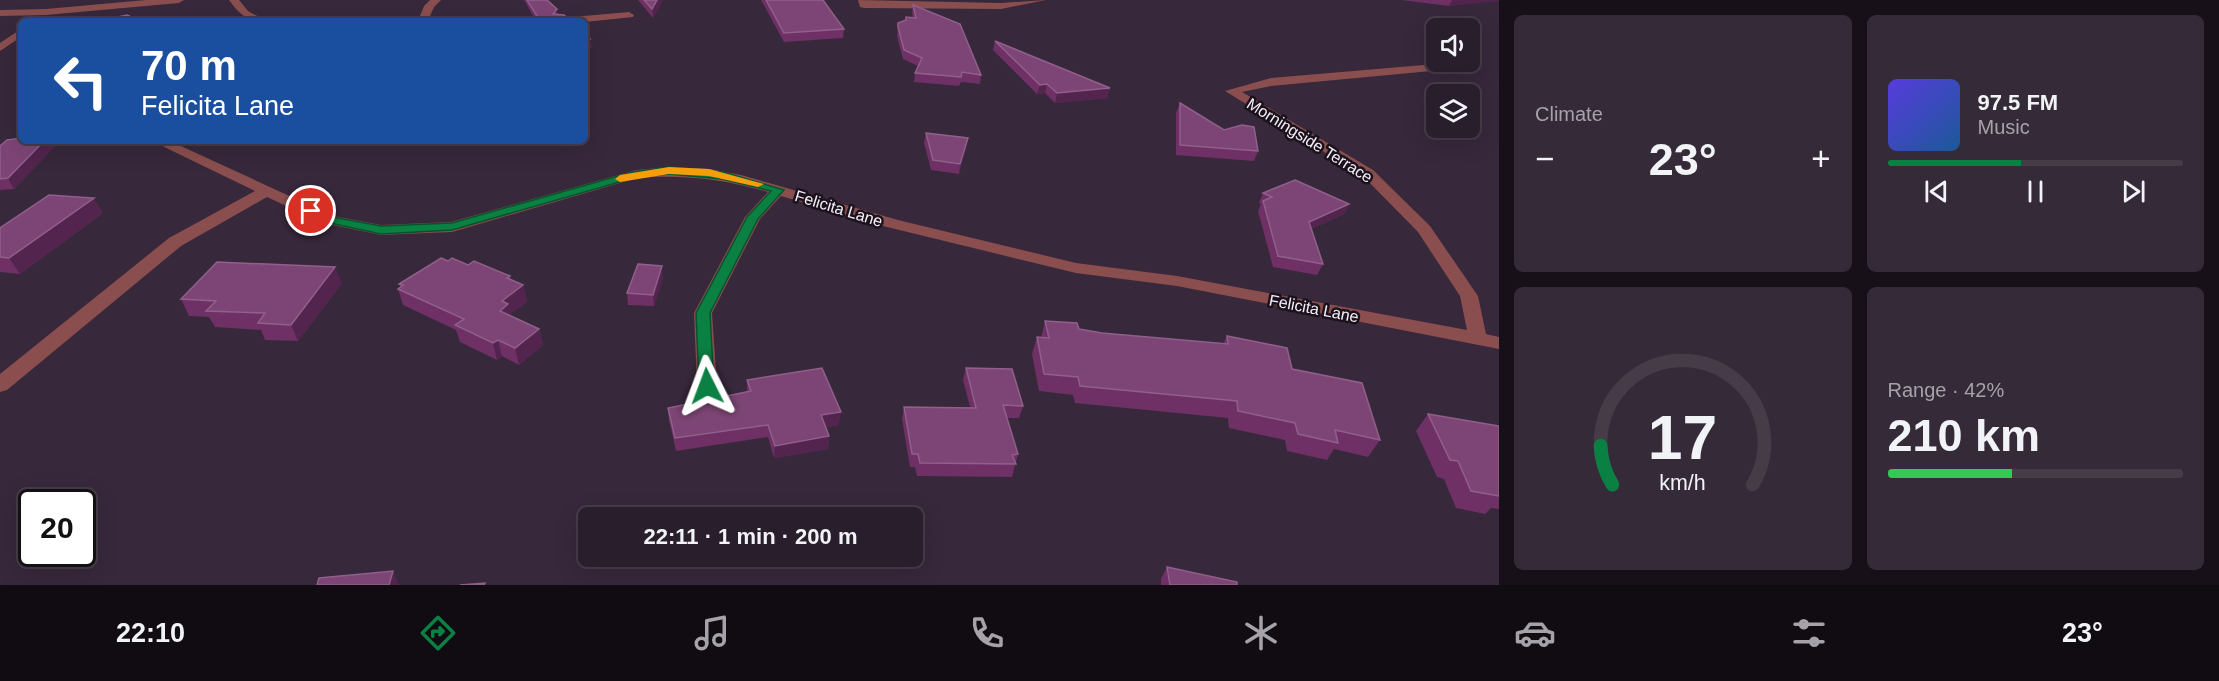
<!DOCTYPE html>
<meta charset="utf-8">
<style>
:root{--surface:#291e2c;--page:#352b38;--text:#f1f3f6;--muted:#a5a2a9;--line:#453c48;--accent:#0b8043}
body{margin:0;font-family:Helvetica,sans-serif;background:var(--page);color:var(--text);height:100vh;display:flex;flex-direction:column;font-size:22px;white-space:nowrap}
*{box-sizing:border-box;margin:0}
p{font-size:20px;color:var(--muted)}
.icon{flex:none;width:33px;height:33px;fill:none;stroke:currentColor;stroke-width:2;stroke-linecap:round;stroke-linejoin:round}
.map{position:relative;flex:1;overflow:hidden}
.sheet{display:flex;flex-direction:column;gap:15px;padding:15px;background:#171018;width:720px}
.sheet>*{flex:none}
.guide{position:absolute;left:18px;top:18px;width:570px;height:126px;border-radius:9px;box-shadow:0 6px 24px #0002,0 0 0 2px var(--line);background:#1a4fa0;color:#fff;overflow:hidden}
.fabs{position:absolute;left:1426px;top:18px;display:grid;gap:12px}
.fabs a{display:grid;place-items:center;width:54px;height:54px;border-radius:9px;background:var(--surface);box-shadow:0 6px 24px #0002,0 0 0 2px var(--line);font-size:30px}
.speed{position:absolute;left:18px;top:489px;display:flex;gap:12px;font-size:30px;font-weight:700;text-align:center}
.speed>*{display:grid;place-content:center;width:78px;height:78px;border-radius:50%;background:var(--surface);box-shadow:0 6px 24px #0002,0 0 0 2px var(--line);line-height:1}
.speed .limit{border:3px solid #111;border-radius:9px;background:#fff;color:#111}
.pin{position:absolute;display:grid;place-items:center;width:51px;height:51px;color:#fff;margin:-26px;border:3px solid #fff;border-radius:50%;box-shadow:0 2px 6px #0007}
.me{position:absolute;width:66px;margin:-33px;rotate:357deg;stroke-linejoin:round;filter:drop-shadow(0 0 4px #0008)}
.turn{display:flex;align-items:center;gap:21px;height:126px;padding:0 24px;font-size:27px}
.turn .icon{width:78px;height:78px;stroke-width:2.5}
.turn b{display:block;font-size:42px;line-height:51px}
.big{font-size:45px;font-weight:800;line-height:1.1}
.sheet .widget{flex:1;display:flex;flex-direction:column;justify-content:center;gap:9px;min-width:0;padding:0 21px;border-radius:9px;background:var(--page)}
.sheet .dial{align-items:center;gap:0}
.dial svg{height:156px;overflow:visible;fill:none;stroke:var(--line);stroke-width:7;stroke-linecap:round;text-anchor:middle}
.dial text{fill:var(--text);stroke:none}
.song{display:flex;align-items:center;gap:18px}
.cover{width:72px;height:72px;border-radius:9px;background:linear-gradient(135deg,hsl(250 70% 55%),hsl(210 70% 35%))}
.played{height:6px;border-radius:3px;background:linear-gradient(90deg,var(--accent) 45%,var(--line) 45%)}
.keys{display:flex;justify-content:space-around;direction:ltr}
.heat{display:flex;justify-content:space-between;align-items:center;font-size:33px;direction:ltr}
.charge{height:9px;border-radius:4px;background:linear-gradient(90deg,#34c759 42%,var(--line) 0)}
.sheet .tiles{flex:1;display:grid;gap:15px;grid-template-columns:repeat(2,1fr)}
.trip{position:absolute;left:578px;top:507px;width:345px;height:60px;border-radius:9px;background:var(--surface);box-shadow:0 6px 24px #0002,0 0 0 2px var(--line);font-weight:800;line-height:60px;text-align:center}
.menu{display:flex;height:96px;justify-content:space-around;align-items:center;background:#100c12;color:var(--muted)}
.menu .icon{width:42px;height:42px}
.menu .active{color:var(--accent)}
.menu b{font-size:27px;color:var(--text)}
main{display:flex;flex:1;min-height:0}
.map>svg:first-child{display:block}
</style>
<main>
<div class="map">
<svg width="1499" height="585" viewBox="0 0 1499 585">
<rect width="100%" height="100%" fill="#37283b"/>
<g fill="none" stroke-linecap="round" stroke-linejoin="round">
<g fill="#8a4e4e" fill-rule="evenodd">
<polygon points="146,0 184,0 179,3 46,15 0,16 0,10 46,9"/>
<path d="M229,0H239L248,11L266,21C247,21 240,15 229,0Z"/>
<polygon points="430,0 441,0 434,7 428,21 418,21 424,6"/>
<polygon points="858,0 1001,3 1046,0 1001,9 864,8 860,7"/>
<polygon points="629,12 634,15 633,17 585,22 556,21 561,18"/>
<polygon points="21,29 21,37 0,51 0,43"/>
<path d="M1459,62L1463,64V68L1271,86L1242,92L1373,170L1430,226L1478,296L1486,334L1499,337V349L1177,286L1076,273L887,227L781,196L760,219L712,313L717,386L714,391L707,393L700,391L697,386L694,313L745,217L768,192C723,179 683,174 637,178L452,232L381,235L323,223L267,197L181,246L7,390L0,392V374L169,238L255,191L152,141H170L333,216L381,225L451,222L636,170L669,167L709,169L741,175L898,220L1076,263L1177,276L1467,330L1460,296L1418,232L1363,176L1225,91L1271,78Z"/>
</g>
</g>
<g fill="#6e3065">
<polygon points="524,0 547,0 558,14 571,21 536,21"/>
<polygon points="638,0 663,0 653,18"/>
<polygon points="761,0 823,0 844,29 843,38 784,42"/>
<polygon points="1401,0 1499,0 1449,6"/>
<polygon points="913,5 981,75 980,84 961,82 959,86 914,82 915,73 918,66 903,59 897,36 898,23 905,21 906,17 913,18 912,13"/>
<polygon points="995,41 1110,88 1107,98 1055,103 1045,93 1037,94 993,50"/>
<polygon points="1180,103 1258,151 1254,161 1176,155 1176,113"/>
<polygon points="926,133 968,138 959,174 931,170 924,143"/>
<polygon points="21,141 52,141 55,146 14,189 0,190 0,146"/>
<polygon points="1263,193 1349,204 1344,214 1311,229 1323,264 1317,275 1273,267 1258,211 1261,204 1259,203"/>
<polygon points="103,213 20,274 0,272 0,228"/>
<polygon points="448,261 510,276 511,280 523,285 527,302 510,314 511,316 539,329 543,345 519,365 502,356 497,360 460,342 456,330 403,305 398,289 401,287 399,284"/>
<polygon points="663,277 654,306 628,305 627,293"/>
<polygon points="342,283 298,341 265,340 261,330 215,327 209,317 189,316 181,299"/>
<polygon points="1045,321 1079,329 1102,333 1223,344 1227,336 1292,369 1380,440 1368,457 1334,449 1327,460 1287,451 1285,440 1229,428 1228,418 1075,403 1073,395 1039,391 1032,354 1037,337 1041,338"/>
<polygon points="966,368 1023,406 1019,418 1007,418 1018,454 1012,477 917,476 915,467 910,467 902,419 904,407 970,407 963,380"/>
<polygon points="747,380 839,425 826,427 829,436 828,449 774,458 768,437 676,451 669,420 668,408 747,392"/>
<polygon points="1428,414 1499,426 1499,509 1491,508 1485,514 1456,508 1444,479 1437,477 1416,431"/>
<polygon points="1167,567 1237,585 1161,585 1161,579"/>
</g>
<g fill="#52244e">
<polygon points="657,0 663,0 653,18 652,9"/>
<polygon points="1452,0 1499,0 1499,1 1449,6"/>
<polygon points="590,39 592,48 585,49 585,40"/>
<polygon points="1047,84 1045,93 1037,94 1040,85"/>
<polygon points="1110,88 1107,98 1055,103 1057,93"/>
<polygon points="968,138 966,149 959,174 960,164"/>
<polygon points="44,141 52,141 55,146 14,189 8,178"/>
<polygon points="94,198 103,213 20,274 9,258"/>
<polygon points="1349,204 1344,214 1304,232 1309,222"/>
<polygon points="662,266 663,277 654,306 653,295"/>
<polygon points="335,267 342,283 298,341 291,325"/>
<polygon points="523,285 527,302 510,314 512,321 500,311 502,301"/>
<polygon points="539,329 543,345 519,365 515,348"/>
<polygon points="498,340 502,356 497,360 493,343"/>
<polygon points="841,412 839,425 820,428 821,415"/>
<polygon points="829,436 828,449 774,458 775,446"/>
<polygon points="393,571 399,585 389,585"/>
</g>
<g fill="#7d4575" stroke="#905f8a" stroke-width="1.5">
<polygon points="527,0 547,0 557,9 553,14 564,15 571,21 540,21"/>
<polygon points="644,0 657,0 652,9"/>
<polygon points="766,0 823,0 844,29 784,33"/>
<polygon points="913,5 960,24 981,75 962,72 961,77 915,73 922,58 904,50 898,27 898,23 906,20 906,17 916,18"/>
<polygon points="127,15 139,21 99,21"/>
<polygon points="158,18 157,21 146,21"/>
<polygon points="585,34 590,39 585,40"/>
<polygon points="995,41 1110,88 1057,93 1047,84 1040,85"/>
<polygon points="1180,103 1224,130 1242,125 1254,127 1258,151 1180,145"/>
<polygon points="926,133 968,138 960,164 933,160"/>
<polygon points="21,138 21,141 44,141 8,178 0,179 0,146 7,140"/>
<polygon points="1295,180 1349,204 1309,222 1323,264 1278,256 1263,201 1272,197 1263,193"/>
<polygon points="49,195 94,198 9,258 0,257 0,228"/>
<polygon points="441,258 448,261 452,258 468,265 474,261 510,276 507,278 523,285 502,301 508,304 500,311 539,329 515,348 498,340 493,343 455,325 464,319 398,289 403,285 399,284"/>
<polygon points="217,262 335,267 291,325 258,323 265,313 206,311 216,301 181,299"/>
<polygon points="638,264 662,266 653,295 627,293"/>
<polygon points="1045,321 1077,323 1079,329 1102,333 1228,344 1227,336 1287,348 1292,369 1362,383 1380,440 1335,430 1338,443 1298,434 1295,423 1238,411 1237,401 1080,386 1078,377 1044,374 1037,337 1049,338"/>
<polygon points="822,368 841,412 821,415 829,436 775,446 768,425 675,438 668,408 751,391 747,380"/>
<polygon points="966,368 1012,369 1023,406 1003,405 1018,454 1012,455 1016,464 920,463 918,454 912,454 904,407 976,408"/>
<polygon points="1428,414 1499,426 1499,496 1471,491 1458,461 1450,460"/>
<polygon points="1167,567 1237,582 1237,585 1170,585"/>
<polygon points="393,571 389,585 317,585 319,578"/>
<polygon points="485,583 484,585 460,585"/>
</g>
<polygon fill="#0b8043" stroke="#07532c" stroke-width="1.5" points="669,167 723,172 784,190 758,219 710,313 714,386 707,392 699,386 696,313 747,217 771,191 722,179 669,174 637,177 452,230 381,234 325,222 305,211 311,208 332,217 381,226 452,223 632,172"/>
<polygon fill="#f59e0b" points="669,167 709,169 764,184 758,187 709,176 669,174 620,182 615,179 620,175"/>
<g text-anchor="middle" stroke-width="5" stroke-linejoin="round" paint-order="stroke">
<g font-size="16" fill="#f7edfa" stroke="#1a131c">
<text transform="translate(1310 140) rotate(32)" y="6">Morningside Terrace</text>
<text transform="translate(839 208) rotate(17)" y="6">Felicita Lane</text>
<text transform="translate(1314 308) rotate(11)" y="6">Felicita Lane</text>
</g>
</g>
</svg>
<div class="fabs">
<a><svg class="icon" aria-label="sound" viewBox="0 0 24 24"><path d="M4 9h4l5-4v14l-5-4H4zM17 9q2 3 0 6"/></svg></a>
<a><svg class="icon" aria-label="layers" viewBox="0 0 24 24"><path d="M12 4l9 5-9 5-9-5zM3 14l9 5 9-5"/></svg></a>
</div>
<div class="speed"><div class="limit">20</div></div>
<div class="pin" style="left:311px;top:211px;background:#d93025"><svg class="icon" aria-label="arrive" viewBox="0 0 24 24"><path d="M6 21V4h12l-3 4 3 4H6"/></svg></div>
<svg class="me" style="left:707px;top:386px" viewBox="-20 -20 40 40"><path d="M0-17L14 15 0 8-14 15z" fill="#0b8043" stroke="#fff" stroke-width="4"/></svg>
<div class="trip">22:11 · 1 min · 200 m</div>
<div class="guide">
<div class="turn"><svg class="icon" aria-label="left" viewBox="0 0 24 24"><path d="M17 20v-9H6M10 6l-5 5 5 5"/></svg><div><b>70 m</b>Felicita Lane</div></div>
</div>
</div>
<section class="sheet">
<div class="tiles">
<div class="widget"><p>Climate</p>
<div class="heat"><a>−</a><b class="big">23°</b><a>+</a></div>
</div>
<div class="widget">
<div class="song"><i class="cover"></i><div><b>97.5 FM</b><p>Music</p></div></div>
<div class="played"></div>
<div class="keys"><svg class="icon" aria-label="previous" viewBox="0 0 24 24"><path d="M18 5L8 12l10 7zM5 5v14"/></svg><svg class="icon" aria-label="pause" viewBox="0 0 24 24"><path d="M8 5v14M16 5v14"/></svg><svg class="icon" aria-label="next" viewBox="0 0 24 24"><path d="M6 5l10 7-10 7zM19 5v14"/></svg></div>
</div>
<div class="widget dial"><svg viewBox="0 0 100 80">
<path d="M14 69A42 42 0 1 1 86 69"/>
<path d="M14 69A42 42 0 0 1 8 49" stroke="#0b8043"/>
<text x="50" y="56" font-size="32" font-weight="700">17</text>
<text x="50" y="72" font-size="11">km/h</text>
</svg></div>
<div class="widget"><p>Range · 42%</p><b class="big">210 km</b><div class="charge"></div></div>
</div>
</section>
</main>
<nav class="menu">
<b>22:10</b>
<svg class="icon active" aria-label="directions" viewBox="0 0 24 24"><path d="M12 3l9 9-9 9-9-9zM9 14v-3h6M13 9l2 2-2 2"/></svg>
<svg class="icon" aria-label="music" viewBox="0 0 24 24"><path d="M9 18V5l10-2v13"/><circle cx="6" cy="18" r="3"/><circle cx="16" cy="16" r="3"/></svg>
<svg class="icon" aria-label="phone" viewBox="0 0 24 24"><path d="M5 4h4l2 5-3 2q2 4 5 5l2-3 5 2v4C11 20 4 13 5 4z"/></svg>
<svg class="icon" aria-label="climate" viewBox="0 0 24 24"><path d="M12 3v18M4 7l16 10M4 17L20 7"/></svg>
<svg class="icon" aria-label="car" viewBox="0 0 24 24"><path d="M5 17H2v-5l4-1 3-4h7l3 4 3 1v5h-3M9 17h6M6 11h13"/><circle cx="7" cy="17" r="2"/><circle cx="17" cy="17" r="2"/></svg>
<svg class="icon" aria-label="filters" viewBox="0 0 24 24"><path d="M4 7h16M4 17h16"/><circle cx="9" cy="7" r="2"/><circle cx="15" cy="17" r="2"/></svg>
<b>23°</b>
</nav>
